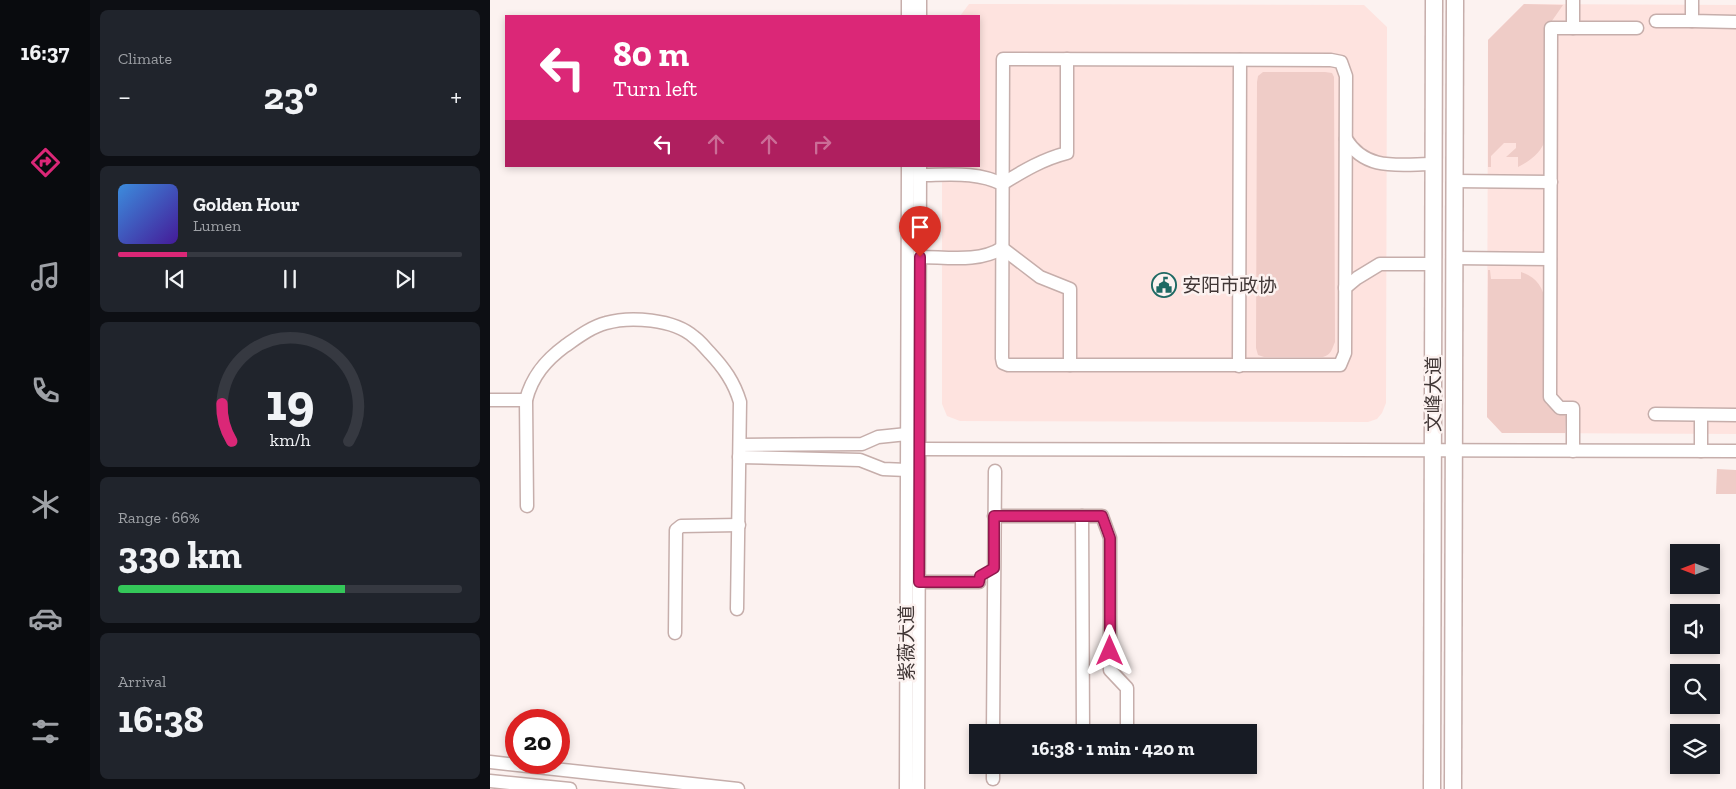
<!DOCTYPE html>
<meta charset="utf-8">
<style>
:root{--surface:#171b24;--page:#20242c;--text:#f1f3f6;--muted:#9ea1a6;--line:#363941;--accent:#db2777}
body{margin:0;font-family:"Zilla Slab","Noto Sans SC",serif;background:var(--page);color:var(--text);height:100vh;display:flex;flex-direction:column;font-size:19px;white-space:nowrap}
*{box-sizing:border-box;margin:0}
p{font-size:16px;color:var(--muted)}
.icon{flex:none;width:28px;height:28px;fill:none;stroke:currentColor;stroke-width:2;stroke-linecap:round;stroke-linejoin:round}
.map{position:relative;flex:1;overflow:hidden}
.details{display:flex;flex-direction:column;gap:10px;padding:10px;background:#0d0f14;width:400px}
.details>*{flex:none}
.hud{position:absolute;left:15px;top:15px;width:475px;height:152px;border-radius:0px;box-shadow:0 2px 8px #0003;background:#db2777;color:#fff;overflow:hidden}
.needle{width:32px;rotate:270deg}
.tools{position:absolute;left:1180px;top:544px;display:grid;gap:10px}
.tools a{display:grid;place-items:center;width:50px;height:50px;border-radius:0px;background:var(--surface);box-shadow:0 2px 8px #0003;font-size:25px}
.speed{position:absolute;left:15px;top:709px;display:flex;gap:10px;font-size:25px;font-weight:700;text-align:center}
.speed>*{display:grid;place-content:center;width:65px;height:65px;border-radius:50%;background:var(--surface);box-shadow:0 2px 8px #0003;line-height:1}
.speed .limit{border:8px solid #d22;background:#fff;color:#111}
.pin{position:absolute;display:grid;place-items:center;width:42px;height:42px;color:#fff;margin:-51px -21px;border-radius:50% 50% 50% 0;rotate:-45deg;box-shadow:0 0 5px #0007}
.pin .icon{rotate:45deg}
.me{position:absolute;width:55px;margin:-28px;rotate:0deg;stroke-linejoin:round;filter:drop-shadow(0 0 4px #0008)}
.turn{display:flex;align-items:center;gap:18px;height:105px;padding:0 25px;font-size:22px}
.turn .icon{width:65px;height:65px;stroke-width:2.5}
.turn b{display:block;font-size:35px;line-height:42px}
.lanes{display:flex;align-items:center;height:48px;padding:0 25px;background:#0003;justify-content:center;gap:25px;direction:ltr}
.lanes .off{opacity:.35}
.big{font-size:38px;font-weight:800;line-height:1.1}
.details .tile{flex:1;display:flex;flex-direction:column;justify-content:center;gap:8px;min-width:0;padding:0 18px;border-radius:8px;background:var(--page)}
.details .dial{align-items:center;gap:0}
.dial svg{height:130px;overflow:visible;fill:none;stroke:var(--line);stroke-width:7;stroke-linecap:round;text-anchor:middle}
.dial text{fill:var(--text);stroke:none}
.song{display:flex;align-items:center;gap:15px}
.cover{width:60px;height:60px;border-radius:8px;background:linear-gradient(135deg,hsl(210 70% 55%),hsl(260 70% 35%))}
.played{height:5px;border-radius:2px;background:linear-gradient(90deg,var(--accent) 20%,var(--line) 20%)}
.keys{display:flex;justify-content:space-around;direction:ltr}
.heat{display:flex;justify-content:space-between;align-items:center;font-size:28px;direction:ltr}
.charge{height:8px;border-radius:4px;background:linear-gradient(90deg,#34c759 66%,var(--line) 0)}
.trip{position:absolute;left:479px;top:724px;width:288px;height:50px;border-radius:0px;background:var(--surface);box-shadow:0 2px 8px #0003;font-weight:800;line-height:50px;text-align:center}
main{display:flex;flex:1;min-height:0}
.menu{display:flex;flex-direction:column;width:90px;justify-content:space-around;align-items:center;background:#090b0e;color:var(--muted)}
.menu .icon{width:35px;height:35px}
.menu .current{color:var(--accent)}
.menu b{font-size:22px;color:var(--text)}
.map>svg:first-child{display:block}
</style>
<main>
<nav class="menu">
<b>16:37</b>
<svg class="icon current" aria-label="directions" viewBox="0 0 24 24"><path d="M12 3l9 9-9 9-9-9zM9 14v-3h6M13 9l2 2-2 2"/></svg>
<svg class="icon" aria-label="music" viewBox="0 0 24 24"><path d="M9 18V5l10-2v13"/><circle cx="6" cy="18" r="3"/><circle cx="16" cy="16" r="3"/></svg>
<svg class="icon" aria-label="phone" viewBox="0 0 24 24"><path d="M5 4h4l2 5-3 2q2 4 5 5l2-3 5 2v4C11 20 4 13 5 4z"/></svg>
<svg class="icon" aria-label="climate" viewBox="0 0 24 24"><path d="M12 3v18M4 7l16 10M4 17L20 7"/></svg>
<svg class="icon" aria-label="car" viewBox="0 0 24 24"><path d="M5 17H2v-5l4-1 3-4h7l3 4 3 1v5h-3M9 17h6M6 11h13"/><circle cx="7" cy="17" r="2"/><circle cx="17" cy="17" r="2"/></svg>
<svg class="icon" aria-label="filters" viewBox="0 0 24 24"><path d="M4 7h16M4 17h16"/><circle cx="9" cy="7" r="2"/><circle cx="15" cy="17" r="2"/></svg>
</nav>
<section class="details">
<div class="tile"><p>Climate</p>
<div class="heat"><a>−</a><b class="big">23°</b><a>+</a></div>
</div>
<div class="tile">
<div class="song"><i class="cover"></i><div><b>Golden Hour</b><p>Lumen</p></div></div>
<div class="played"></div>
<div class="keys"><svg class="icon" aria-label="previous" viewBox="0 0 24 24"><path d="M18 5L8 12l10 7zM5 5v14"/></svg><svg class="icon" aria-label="pause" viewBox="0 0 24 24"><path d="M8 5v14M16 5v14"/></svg><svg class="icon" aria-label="next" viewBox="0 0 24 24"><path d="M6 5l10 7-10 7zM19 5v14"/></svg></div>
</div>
<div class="tile dial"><svg viewBox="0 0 100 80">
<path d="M14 69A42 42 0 1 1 86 69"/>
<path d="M14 69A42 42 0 0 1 8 46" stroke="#db2777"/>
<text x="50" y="56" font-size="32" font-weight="700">19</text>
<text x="50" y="72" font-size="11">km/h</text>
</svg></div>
<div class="tile"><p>Range · 66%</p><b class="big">330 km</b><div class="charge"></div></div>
<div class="tile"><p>Arrival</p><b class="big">16:38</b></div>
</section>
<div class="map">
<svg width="1246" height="789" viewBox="0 0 1246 789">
<rect width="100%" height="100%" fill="#fcf2f0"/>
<g fill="#fee3df">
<polygon points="479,4 874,5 897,27 896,403 892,413 887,419 878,422 470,421 457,416 452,404 452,166 489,166 489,16 470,16"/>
<polygon points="1034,4 1246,5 1246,434 1012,433 997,417 998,40"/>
</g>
<g fill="#efccc7">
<path d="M1034,4L1073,5L1057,28V136C1051,153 1043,159 1028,167V157H1016L1026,148V143H1014L1001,156V167H998V40Z"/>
<path d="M773,72H835L842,73L844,77L845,342C842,349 841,355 833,357H774L768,355L766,348L767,82L768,76Z"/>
<path d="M998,270H1000L1001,279H1031V272C1046,277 1053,287 1056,303V404L1076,416L1075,433H1012L997,417Z"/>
<polygon points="1227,469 1246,470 1246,494 1226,494"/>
</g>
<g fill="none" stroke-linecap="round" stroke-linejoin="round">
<defs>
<g id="minor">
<polyline points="1202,0 1202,21 1246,22"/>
<polyline points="418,16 418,0"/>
<polyline points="430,16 430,0"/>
<polyline points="1166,21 1202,21"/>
<polyline points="1083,28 1083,0"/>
<polygon points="513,59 841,60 851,62 856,76 855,353 850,365 518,365 513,363 512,358"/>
<path d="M856,139C876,172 910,164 944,164"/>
<path d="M430,175C457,175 487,171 512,184C533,171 553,159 577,153V59"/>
<polyline points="964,181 1061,182"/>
<path d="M430,257C456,257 489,263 512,248L550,277L580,289V365"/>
<polyline points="964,258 1060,259"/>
<polyline points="855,288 867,278 890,264 943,264"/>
<polyline points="749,366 750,60"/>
<polyline points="0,400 36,400"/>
<polyline points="1165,414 1246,415"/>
<polyline points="1211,415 1211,451"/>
<polyline points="250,445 372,444 388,437 417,434"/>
<polyline points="429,449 1246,451"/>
<polyline points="1083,451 1083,408 1070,408 1060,397 1061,28 1147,28"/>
<polyline points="249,457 370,460 393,469 417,470"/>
<path d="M37,506L36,400C42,376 56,360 75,346C88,337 101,327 116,323C140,316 184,319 204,337C210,341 215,348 220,353C234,368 244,382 250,402L247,609"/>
<polyline points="504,516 612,516 620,538 620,670 637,688 637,732"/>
<polyline points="592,516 593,732"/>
<polyline points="429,582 489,582"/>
<polyline points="185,633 186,530 191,526 249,525"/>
<polyline points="503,732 505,471"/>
<polyline points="0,762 248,789"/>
<polyline points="503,779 503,765"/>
<polyline points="0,781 80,789"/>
<polyline points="416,789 418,166"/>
<polyline points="428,789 430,166"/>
</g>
<g id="major">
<polyline points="942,789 944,0"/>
<polyline points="963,789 965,0"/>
</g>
</defs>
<use href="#minor" stroke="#c6aeab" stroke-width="15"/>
<use href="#major" stroke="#c6aeab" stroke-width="19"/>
<use href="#minor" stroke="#fff" stroke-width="12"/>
<use href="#major" stroke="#fff" stroke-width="16"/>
</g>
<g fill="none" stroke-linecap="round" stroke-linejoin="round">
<defs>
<polyline id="route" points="430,257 429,582 489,582 490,576 504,568 504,516 612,516 620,538 620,651"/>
</defs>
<use href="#route" stroke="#8e194d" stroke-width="12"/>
<use href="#route" stroke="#db2777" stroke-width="9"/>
</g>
<defs>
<symbol id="civic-ring" viewBox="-11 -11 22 22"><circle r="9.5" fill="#fcf2f0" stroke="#1e6963" stroke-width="1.5"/><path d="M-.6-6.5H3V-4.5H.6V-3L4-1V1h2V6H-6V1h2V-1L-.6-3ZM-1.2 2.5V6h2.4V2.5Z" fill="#1e6963"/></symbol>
</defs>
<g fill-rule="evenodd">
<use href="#civic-ring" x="660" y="271" width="28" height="28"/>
</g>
<g text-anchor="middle" stroke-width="5" stroke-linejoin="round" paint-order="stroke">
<g font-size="19" fill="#413736" stroke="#fcf2f0" text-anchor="start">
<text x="692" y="292">安阳市政协</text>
</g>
<g font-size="19" fill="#413736" stroke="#fcf2f0">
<text transform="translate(943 394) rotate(-90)" y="7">文峰大道</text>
<text transform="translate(416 643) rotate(-90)" y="7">紫薇大道</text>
</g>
</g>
</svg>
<div class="tools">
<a><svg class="needle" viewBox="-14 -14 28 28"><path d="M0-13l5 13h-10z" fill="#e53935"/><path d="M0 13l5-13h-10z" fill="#9ea1a6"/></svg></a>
<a><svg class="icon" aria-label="sound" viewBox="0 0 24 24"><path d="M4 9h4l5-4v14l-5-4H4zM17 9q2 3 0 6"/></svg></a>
<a><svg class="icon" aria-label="search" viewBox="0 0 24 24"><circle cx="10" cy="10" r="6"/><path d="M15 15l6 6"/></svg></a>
<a><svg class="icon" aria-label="layers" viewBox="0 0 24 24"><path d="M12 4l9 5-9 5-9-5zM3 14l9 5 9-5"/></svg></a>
</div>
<div class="speed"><div class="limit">20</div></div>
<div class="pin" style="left:430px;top:257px;background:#d93025"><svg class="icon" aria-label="arrive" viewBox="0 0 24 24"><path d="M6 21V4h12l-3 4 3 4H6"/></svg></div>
<svg class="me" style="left:620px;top:651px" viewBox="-20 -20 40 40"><path d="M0-17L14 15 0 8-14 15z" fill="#db2777" stroke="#fff" stroke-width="4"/></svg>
<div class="trip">16:38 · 1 min · 420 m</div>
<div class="hud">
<div class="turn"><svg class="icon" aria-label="left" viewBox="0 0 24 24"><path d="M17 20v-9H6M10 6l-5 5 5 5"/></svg><div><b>80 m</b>Turn left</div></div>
<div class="lanes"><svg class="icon" aria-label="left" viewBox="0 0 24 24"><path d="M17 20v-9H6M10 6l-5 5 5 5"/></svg><svg class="icon off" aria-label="ahead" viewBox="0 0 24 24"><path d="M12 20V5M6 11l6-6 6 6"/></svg><svg class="icon off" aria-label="ahead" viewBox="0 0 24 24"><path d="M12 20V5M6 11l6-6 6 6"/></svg><svg class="icon off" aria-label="right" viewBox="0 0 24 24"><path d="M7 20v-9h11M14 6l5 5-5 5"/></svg></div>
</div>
</div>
</main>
